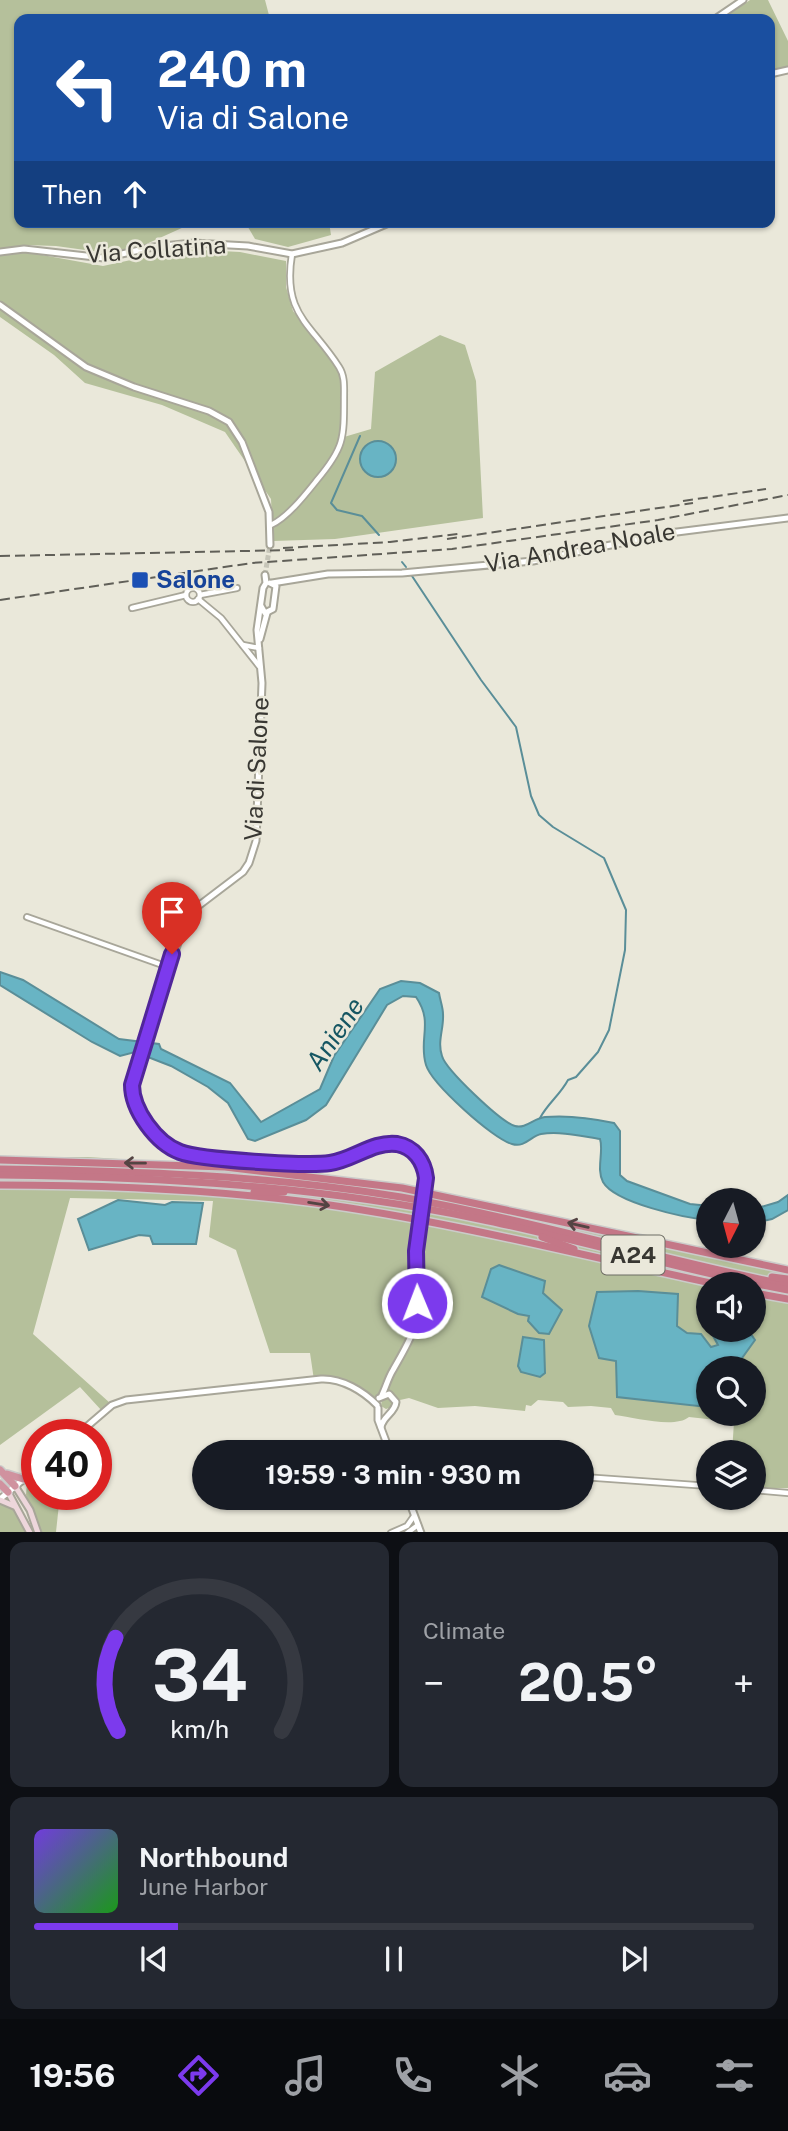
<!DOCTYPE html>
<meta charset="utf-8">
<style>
:root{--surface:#171b24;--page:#242831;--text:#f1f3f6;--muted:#9ea1a6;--line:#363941;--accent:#7c3aed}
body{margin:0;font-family:"Public Sans",sans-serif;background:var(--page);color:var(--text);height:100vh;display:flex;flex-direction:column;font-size:26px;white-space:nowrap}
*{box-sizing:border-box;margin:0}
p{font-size:23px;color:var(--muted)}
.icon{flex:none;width:38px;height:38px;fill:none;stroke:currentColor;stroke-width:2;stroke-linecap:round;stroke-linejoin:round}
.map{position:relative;height:1532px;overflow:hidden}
.drawer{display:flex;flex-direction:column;gap:10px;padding:10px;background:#0d0f14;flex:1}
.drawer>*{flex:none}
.hud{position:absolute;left:14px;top:14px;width:761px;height:214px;border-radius:14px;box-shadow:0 2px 5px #0004;background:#1a4fa0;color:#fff;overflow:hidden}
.needle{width:46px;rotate:186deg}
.controls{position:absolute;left:696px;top:1188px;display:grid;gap:14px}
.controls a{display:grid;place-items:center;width:70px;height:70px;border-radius:50%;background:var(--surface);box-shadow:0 2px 5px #0004;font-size:35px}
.speed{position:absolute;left:21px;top:1419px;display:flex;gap:14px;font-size:35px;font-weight:700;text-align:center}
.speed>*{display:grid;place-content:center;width:91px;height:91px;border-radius:50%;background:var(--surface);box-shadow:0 2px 5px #0004;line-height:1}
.speed .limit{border:10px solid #d22;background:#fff;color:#111}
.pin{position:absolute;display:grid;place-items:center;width:60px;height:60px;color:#fff;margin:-72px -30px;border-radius:50% 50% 50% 0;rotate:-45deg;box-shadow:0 0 7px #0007}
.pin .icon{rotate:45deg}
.me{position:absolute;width:77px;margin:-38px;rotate:359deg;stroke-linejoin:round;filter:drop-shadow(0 0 5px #0008)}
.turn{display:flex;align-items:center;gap:24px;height:147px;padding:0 28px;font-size:32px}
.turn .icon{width:91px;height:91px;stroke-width:2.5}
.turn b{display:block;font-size:49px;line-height:60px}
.then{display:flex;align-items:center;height:66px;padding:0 28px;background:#0003;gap:14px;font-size:26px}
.big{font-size:52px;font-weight:700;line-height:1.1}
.drawer .tile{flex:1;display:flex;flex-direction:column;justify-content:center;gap:10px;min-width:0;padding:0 24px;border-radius:14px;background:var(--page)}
.drawer .dial{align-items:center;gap:0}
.dial svg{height:182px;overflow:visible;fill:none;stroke:var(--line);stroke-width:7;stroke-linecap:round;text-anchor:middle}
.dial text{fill:var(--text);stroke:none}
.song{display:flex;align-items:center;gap:21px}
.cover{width:84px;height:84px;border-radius:10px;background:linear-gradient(135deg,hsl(260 70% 55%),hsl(120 70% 35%))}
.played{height:7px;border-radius:4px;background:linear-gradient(90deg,var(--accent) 20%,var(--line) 20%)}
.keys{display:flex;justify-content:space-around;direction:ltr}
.heat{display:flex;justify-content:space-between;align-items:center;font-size:38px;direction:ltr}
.drawer .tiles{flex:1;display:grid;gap:10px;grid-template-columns:1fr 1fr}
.tile:last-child{grid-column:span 2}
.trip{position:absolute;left:192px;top:1440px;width:402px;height:70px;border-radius:35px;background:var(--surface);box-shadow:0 2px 5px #0004;font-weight:700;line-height:70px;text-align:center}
.tabs{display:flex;height:112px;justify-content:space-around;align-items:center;background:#090b0e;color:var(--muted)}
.tabs .icon{width:49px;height:49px}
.tabs .current{color:var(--accent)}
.tabs b{font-size:32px;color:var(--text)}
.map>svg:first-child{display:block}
</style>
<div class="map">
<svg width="788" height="1533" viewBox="0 0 788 1533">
<rect width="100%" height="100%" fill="#eae8da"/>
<g fill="#b5c09b" fill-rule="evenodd">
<polygon points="0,0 265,0 270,19 19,19 19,222 195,222 142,246 107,253 56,246 26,245 0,249"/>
<polygon points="750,0 768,0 788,41 788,66 770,71 770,19 722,19"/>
<polygon points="245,222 329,222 331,235 288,247 255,239"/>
<polygon points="182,249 240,252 286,261 286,287 293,311 342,372 344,437 371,429 375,372 440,335 465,345 476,381 483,518 335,539 273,541 271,499 225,432 162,405 85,383 54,355 0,317 0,256 20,251 103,266"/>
<path d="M0,1157H88L307,1171L482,1201L788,1267V1488H754V1452H732L734,1422L689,1417C674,1429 634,1417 615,1415L611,1408L591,1406L568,1407L563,1402L538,1400L531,1406L526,1405L525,1411L475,1406L438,1408L409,1398L400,1400L394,1397L392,1407L386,1409L381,1406L382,1399L368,1396L340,1382L314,1380L310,1353H270L236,1250L209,1237L213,1201L70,1198L33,1334L110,1403L102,1411L80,1387L0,1445ZM709,1284H754V1330H709ZM709,1368H754V1414H709Z"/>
<polygon points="37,1474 37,1494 60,1495 56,1532 42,1532 26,1495 27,1482"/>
<polygon points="8,1492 30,1532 0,1533 0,1499"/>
</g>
<g fill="#68b4c4" stroke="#5a8e98" stroke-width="2">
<circle cx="378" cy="459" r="18"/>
<path d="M0,972L23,980L119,1039L159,1044L161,1049L230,1083L261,1122L320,1089L334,1056L380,989L401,981L420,983L439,993C440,1000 443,1007 443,1014C444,1029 437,1041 442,1056C446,1070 501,1122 515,1126C526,1129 534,1118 545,1117C568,1115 591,1118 614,1123L620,1131V1175L627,1181L690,1204L709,1206V1220C685,1218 615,1203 603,1182C596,1169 604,1151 600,1139C581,1136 560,1131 541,1134C531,1136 525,1148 512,1144C493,1139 432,1084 426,1065C418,1039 434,1023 416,997L403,996L387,1005L326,1105L306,1120L255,1141L248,1139L228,1103L208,1087L171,1066L135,1052L120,1056L92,1042L0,985Z"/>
<polygon points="788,1195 788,1210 772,1219 754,1223 754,1209 778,1202"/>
<polygon points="118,1200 165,1205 172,1202 203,1203 196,1244 153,1244 150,1236 139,1235 89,1250 78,1219"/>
<polygon points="499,1265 545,1281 543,1293 562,1310 549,1334 539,1333 528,1321 529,1316 518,1314 482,1297 491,1269"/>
<polygon points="638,1291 678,1294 677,1326 687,1333 701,1334 711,1347 718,1345 712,1334 715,1330 748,1330 755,1340 737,1365 711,1365 707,1407 617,1397 616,1361 599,1358 589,1326 597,1292"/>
<polygon points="523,1337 544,1340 545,1373 540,1377 521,1372 518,1366"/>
</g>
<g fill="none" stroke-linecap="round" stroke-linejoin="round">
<g stroke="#5a8e98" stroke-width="2">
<polyline points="360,436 331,503 337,510 362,516 379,535"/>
<polyline points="402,562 406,567"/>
<path d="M412,576L481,680L516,727L531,796L539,815L553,827L604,858L626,910L625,950L609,1030L598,1052L576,1077L568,1080C560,1095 548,1103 540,1118"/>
</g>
<polyline stroke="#c6c5b8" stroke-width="5" stroke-dasharray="5 2.5" stroke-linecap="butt" points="265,575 270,545"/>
<defs>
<g id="minor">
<path d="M271,525C288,517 305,495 317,480C344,448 344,439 344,398C344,387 345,376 339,367C311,323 282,315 292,254"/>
<circle cx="193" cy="595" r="7"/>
<polyline points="200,595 237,588"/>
<polyline points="198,599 221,618 259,666"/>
<polyline points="132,608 186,595"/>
<polyline points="243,645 259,648"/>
<polyline points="27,917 168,967"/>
<polyline points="583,1477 709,1486"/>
<polyline points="754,1490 788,1493"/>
<polyline points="391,1533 407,1526 414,1516"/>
<polyline points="407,1533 418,1525"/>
</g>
<g id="tertiary">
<polyline points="715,19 743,0"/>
<polyline points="770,74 788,70"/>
<polyline points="0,252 24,249 104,258 153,247 193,243 248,246 292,254 342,243 391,222"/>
<polyline points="0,305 86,367 134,387 209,411 229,422 242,442 269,512 270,545"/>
<path d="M265,575L266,583L263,588L257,630L262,683L256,841L249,863L243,872L193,910L185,922L136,1068C134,1076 131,1085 133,1094C136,1115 159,1143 178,1152C195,1160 310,1167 331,1163C354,1160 374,1141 397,1145C417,1148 426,1165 427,1183"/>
<polyline points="272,583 328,574 402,573 533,561 669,533 788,518"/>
<polyline points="261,606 265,613 273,609 276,586 270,583"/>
<polyline points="260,639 267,613"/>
<path d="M382,1395C386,1387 388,1378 393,1370C411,1338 419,1328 418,1288C418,1268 416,1249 418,1228"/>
<path d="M379,1398L389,1394L396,1402C395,1413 383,1416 381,1427"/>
<polyline points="378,1408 378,1420 390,1452"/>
<path d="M77,1435L112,1405L126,1400L321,1379C342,1378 363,1391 377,1405"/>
<polyline points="408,1498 421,1533"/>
<polyline points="0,1499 37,1468"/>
</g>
<g id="secondary">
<polyline points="15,1486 30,1510 38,1533"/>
<polyline points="8,1492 30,1533"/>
<polyline points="0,1500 14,1506"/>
</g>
<g id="trunk">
<polyline points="0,1470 15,1486"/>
<polyline points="7,1474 23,1479"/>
<polyline points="0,1484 8,1492"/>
</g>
<g id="motorway">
<polyline points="0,1160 225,1167 402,1188 788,1270"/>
<path d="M0,1169C134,1171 268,1175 401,1197C531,1220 658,1259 788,1285"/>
<path d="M0,1175C161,1177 320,1186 479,1219C582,1240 684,1271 788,1290"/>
<path d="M0,1185C103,1185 205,1189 308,1202C445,1220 581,1255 715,1284"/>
<polyline points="254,1192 284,1192"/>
<polyline points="542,1237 574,1249"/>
<polyline points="772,1277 788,1279"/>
<polyline points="754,1293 788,1299"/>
</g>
</defs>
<use href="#minor" stroke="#a8a699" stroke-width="8"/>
<use href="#tertiary" stroke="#a8a699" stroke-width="9"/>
<use href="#secondary" stroke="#a8a699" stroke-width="9"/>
<use href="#trunk" stroke="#cbcbca" stroke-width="10"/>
<use href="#motorway" stroke="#cbcbca" stroke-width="10"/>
<use href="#minor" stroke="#fff" stroke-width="4.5"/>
<use href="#tertiary" stroke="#fff" stroke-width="5"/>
<use href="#secondary" stroke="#edd6db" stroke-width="5"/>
<use href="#trunk" stroke="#d0929f" stroke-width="7"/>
<use href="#motorway" stroke="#c47787" stroke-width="7"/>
<g stroke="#605f58" stroke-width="2" stroke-dasharray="10 5" stroke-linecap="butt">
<polyline points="683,501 766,489"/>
<polyline points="447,539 693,503"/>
<polyline points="283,548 390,542 458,534"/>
<polyline points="0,556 294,550"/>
<polyline points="0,600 252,563 452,549 658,520 788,495"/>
</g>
<defs>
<polyline id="tertiary-bridge" points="418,1228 427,1183"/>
</defs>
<use href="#tertiary-bridge" stroke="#a8a699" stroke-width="9" stroke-linecap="butt"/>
<use href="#tertiary-bridge" stroke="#fff" stroke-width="5"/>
</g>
<defs><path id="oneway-shaft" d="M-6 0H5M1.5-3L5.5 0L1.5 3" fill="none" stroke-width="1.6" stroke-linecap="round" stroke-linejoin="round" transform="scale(1.75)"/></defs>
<g stroke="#544443">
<use href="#oneway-shaft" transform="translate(135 1163) rotate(-179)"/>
<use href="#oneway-shaft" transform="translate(319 1204) rotate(9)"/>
<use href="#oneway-shaft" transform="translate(578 1225) rotate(-167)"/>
</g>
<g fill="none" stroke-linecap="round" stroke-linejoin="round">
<defs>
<path id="route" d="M172,954L132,1085C132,1110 156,1143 180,1152C200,1160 307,1166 330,1163C353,1160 373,1141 397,1144C414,1147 424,1161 426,1178L416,1251L417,1303"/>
</defs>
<use href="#route" stroke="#51269a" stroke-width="18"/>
<use href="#route" stroke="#7c3aed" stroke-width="12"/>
</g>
<rect fill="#1a4fb4" stroke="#eae8da" stroke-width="2.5" x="131" y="571" width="18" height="18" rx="3.5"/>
<g text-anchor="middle" stroke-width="5" stroke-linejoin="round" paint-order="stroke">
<rect fill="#eae8da" stroke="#6d6c64" stroke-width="2" x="601.5" y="1235.5" width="63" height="39" rx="5"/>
<g font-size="23" font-weight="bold" fill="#383732">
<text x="633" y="1263">A24</text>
</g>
<g font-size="24" fill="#383732" stroke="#eae8da">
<text transform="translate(156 250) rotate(-4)" y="8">Via Collatina</text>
<text transform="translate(580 548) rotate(-10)" y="8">Via Andrea Noale</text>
<text transform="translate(257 769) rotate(-87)" y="8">Via di Salone</text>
</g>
<g font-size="24" font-weight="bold" fill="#164399" stroke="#eae8da" text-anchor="start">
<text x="156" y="588">Salone</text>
</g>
<g font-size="26" font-style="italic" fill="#155662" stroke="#eae8da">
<text transform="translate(335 1034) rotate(-56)" y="9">Aniene</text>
</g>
</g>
</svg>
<div class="controls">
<a><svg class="needle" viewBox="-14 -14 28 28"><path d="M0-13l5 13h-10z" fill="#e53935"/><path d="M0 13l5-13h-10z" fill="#9ea1a6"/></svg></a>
<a><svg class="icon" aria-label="sound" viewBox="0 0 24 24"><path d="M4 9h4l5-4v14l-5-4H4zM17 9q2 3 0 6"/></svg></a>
<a><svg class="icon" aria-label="search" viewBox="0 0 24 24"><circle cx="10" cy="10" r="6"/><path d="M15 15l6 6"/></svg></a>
<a><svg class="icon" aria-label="layers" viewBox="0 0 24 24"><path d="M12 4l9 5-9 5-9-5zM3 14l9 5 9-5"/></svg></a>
</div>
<div class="speed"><div class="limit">40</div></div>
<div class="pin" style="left:172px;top:954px;background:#d93025"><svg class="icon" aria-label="arrive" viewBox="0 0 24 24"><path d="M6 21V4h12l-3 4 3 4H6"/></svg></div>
<svg class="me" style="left:417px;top:1303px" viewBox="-20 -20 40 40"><circle r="17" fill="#7c3aed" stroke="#fff" stroke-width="3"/><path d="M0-11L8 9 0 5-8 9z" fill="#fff"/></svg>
<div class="trip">19:59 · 3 min · 930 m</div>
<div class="hud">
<div class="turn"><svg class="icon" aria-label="left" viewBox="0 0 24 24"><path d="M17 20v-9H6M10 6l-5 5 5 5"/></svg><div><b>240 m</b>Via di Salone</div></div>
<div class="then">Then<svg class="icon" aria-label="ahead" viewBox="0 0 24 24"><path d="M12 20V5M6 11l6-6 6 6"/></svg></div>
</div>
</div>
<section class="drawer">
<div class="tiles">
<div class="tile dial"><svg viewBox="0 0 100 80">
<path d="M14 69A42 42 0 1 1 86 69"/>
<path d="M14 69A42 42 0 0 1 13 28" stroke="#7c3aed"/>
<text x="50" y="56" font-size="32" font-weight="700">34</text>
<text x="50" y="72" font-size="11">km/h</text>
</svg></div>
<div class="tile"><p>Climate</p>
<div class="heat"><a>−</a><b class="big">20.5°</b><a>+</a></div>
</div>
<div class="tile">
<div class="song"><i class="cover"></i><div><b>Northbound</b><p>June Harbor</p></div></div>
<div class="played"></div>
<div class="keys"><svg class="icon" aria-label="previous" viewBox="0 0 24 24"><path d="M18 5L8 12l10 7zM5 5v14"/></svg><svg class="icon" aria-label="pause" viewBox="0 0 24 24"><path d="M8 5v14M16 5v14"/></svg><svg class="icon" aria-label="next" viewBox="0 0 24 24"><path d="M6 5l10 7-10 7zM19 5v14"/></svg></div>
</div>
</div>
</section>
<nav class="tabs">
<b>19:56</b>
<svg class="icon current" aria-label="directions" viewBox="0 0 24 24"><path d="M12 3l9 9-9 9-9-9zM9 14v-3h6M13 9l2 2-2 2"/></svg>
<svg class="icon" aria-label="music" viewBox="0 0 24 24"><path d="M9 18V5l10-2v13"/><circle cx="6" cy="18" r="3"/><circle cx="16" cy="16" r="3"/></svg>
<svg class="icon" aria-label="phone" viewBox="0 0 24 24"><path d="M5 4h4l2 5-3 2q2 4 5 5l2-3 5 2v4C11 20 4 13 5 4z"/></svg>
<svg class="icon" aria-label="climate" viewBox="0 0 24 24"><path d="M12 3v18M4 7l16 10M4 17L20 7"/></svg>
<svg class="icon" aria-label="car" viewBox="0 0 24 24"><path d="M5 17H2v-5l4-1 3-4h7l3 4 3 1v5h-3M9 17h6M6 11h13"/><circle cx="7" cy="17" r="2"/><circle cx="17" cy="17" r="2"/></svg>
<svg class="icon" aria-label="filters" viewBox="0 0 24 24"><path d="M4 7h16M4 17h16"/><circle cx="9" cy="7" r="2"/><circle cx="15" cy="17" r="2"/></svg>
</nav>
